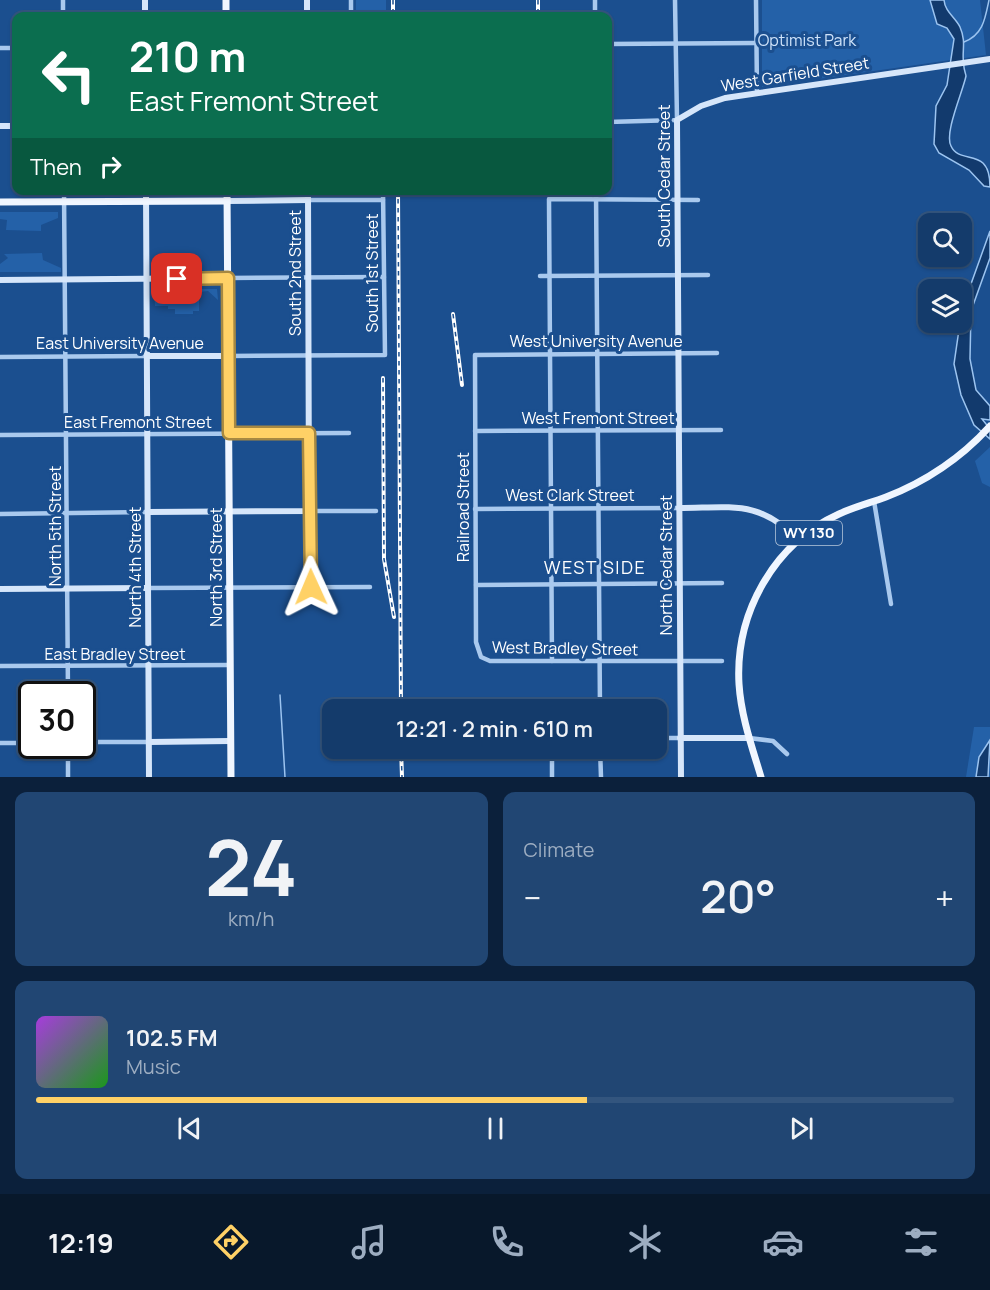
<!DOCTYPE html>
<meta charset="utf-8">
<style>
:root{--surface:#143b6b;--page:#214673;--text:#f1f3f6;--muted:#9dadc1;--line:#33557e;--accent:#ffd166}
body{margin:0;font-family:Manrope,sans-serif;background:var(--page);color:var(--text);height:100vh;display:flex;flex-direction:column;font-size:22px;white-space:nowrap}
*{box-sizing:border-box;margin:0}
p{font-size:20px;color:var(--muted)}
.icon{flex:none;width:33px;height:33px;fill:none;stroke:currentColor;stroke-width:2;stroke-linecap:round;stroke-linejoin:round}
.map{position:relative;height:777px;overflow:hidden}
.drawer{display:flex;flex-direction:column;gap:15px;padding:15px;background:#0b203b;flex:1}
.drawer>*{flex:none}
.banner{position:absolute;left:12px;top:12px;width:600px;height:183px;border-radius:12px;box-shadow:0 2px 4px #0004,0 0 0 2px var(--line);background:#0b6e4f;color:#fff;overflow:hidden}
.fabs{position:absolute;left:918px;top:213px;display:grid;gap:12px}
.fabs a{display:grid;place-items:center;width:54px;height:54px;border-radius:12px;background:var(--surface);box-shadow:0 2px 4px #0004,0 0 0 2px var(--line);font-size:30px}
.speed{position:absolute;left:18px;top:681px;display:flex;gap:12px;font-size:30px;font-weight:700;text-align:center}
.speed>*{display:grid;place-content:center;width:78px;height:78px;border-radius:50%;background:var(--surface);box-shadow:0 2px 4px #0004,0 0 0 2px var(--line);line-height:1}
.speed .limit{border:3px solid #111;border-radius:9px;background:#fff;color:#111}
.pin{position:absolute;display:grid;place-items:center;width:51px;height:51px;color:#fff;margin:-26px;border-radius:12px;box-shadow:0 3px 9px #0006}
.me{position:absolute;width:66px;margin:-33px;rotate:359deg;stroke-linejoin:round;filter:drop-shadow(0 0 4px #0008)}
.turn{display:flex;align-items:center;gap:21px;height:126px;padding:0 18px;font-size:27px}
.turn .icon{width:78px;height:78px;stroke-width:2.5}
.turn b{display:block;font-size:42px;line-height:51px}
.then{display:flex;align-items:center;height:57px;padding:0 18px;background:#0003;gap:12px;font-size:22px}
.big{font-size:45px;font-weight:600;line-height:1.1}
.drawer .widget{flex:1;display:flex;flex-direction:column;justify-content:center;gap:9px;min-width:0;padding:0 21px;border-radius:12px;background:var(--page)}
.drawer .dial{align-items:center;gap:0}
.dial b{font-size:78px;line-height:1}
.song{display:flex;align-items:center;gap:18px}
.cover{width:72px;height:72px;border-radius:9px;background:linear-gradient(135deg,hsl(280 70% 55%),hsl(120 70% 35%))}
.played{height:6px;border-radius:3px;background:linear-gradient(90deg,var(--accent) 60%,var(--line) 60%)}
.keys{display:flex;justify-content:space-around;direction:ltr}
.heat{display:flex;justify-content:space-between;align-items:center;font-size:33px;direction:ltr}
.drawer .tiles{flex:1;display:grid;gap:15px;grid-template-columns:1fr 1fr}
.widget:last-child{grid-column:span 2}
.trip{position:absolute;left:322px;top:699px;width:345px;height:60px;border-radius:12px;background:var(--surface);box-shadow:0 2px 4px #0004,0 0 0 2px var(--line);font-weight:600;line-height:60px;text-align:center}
.menu{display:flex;height:96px;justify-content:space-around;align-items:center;background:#08182b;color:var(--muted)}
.menu .icon{width:42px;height:42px}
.menu .current{color:var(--accent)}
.menu b{font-size:27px;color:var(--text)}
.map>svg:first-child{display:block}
</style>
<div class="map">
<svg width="990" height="777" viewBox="0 0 990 777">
<rect width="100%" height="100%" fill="#1b4f8f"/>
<g fill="#2461a8">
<rect x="356" y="0" width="30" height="16"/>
<polygon points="762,0 980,0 986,55 762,87"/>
<polygon points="0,212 58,212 58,218 41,225 41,231 6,230 7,220 0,219"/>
<polygon points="42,253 43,260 61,268 61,272 0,272 0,264 8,258 4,254"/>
<polygon points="154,289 217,289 218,300 208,291 199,292 199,311 193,311 193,314 175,314 175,309 168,309 168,306 155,306"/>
<polygon points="990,447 990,487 982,483 975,461"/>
<polygon points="974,727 990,727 990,777 966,777"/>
</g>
<g fill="#123a6d" stroke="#9cc4f0" stroke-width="1.5">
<path d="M930,0H944C945,12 955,17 960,27C967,43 961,52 964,67C964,69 966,75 966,76C963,91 944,133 951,146C960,166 990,145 990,187L984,186L969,170L939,153L934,144L936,106L947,85L954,39L947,28L937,24Z"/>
<polygon points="990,231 990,258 971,311 970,359 976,390 990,406 990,420 982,419 990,429 990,439 974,425 961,395 954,364 962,309"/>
<polygon points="990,740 988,777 976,777 979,757"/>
</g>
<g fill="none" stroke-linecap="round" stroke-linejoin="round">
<g stroke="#9cc4f0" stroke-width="1.5">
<path d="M964,42C983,35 985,19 989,0"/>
<polyline points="280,695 285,777"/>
</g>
<g stroke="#a9c9ee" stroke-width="4.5">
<polyline points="63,0 63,16"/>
<polyline points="351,0 351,16"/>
<polyline points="595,0 595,16"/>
<polyline points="756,0 757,92"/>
<polyline points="608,44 757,43"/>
<polyline points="0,48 16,48"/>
<polyline points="608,122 677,120 675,0"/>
<polyline points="64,190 68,694"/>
<polyline points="596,190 600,710"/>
<polyline points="308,200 383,200"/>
<polyline points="540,276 708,275"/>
<polyline points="228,278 384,277"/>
<polyline points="717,353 475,355 476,642 481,657 490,661 722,661"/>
<polyline points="228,356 385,355 383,190"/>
<polyline points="0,357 147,356"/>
<polyline points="475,431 721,430"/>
<polyline points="0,435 349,433"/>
<polyline points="874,501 891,604"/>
<polyline points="475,509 679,508"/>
<polyline points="0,514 148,512"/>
<polyline points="476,585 722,583"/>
<polyline points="311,587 309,511 376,511"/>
<polyline points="148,588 370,587"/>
<polyline points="552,661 549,199 698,200"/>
<polyline points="0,666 230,665"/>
<polyline points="657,738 680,738"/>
<polyline points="749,738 773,741 787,754"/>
<polyline points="82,742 149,742"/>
<polyline points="0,743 32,743"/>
<polyline points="68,746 68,777"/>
<polyline points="552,748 552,777"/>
<polyline points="600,748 601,777"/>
</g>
<g stroke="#d6e6fa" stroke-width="6">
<polyline points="145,0 145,16"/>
<polyline points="307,0 307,16"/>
<polyline points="0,126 16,126"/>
<polyline points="146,190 149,777"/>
<polyline points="227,201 308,200"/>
<polyline points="0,280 228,278"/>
<polyline points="147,356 228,356"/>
<path d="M679,508C731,508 760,499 799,541"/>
<polyline points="148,512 309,511 308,190"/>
<polyline points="0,589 148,588"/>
<polyline points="680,738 749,738"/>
<polyline points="149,742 230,741"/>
<polyline points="681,777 677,120 701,106 725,98 990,59"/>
</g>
<g stroke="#f0f6ff" stroke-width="7">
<polyline points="226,0 226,16"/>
<polyline points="227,190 231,777"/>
<polyline points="0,202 227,201"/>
<path d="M761,777C752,747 741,716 739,684C735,614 773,544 839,514C854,507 870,503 886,497C927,481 961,458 990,426"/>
</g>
<defs>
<g id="rail">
<polyline points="393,0 393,16"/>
<polyline points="538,0 538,16"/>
<polyline points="398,190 401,710"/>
<polyline points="453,314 462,385"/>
<polyline points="383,378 384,559 394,617"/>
<polyline points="401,748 402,777"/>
</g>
</defs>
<use href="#rail" stroke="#fff" stroke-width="4"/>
<use href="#rail" stroke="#1b4f8f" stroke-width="1.5" stroke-dasharray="4.5" stroke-linecap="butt"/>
</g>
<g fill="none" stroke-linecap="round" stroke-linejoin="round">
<defs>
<polyline id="route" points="177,279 228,278 229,433 309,433 311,587"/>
</defs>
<use href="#route" stroke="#a68842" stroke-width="15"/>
<use href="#route" stroke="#ffd166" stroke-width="10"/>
</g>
<g text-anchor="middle" stroke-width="6" stroke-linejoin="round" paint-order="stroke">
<rect fill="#1b4f8f" stroke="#bbcadd" stroke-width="1.5" x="776" y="521" width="66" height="24" rx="4.5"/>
<g font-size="15" font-weight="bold" fill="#fff">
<text x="809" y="538">WY 130</text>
</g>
<g font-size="16" fill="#cfe3fa" stroke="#1b4f8f">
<text x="807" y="46">Optimist Park</text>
</g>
<g font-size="16" fill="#fff" stroke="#1b4f8f">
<text transform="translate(795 74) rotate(-9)" y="6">West Garfield Street</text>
<text transform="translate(664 176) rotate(-90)" y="6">South Cedar Street</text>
<text transform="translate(295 273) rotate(-90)" y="6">South 2nd Street</text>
<text transform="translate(372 273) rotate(-90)" y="6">South 1st Street</text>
<text x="596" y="347">West University Avenue</text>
<text x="120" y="349">East University Avenue</text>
<text x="598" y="424">West Fremont Street</text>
<text x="138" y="428">East Fremont Street</text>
<text x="570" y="501">West Clark Street</text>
<text transform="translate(463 507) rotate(-90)" y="6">Railroad Street</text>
<text transform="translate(55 526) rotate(-90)" y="6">North 5th Street</text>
<text transform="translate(666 565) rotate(-90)" y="6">North Cedar Street</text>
<text transform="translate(135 567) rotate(-90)" y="6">North 4th Street</text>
<text transform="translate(216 567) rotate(-90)" y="6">North 3rd Street</text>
<text transform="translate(565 648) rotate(1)" y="6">West Bradley Street</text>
<text x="115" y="660">East Bradley Street</text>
</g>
<g font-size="18" letter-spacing="1.5" fill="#fff" stroke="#1b4f8f">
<text x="595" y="574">WEST SIDE</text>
</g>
</g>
</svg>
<div class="fabs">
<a><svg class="icon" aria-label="search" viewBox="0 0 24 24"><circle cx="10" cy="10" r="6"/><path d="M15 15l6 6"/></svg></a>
<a><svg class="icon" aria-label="layers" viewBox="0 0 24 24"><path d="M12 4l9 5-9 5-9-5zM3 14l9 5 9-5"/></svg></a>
</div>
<div class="speed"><div class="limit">30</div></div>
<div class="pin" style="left:177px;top:279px;background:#d93025"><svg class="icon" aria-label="arrive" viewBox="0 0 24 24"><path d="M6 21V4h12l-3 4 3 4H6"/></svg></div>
<svg class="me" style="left:311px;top:587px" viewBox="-20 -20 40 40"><path d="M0-17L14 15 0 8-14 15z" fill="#ffd166" stroke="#fff" stroke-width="4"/></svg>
<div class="trip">12:21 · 2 min · 610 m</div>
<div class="banner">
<div class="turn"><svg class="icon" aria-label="left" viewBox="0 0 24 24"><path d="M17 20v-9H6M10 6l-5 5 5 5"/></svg><div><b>210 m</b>East Fremont Street</div></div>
<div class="then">Then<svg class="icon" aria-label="right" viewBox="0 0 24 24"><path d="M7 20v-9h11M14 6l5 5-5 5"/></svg></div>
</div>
</div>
<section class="drawer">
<div class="tiles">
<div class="widget dial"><b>24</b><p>km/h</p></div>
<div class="widget"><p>Climate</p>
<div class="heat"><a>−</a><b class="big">20°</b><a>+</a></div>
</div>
<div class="widget">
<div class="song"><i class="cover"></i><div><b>102.5 FM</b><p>Music</p></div></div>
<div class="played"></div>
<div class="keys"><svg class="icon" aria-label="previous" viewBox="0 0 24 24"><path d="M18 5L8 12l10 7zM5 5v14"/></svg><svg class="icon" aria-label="pause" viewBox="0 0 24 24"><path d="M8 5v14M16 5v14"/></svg><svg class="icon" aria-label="next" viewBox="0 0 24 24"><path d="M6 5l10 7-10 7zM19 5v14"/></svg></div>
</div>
</div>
</section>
<nav class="menu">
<b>12:19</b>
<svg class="icon current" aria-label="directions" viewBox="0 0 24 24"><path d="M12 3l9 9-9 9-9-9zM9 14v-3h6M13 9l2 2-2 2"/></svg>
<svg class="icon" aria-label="music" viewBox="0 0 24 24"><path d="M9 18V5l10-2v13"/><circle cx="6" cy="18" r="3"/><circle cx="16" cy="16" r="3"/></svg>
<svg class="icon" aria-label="phone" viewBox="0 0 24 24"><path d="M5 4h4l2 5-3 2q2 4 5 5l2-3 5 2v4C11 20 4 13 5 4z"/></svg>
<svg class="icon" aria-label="climate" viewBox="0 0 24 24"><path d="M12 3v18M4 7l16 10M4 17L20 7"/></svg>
<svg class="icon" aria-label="car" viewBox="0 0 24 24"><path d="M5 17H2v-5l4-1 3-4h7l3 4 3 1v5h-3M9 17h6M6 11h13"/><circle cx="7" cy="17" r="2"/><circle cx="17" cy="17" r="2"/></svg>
<svg class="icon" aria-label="filters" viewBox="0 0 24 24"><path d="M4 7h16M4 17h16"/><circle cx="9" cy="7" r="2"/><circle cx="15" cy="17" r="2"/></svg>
</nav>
